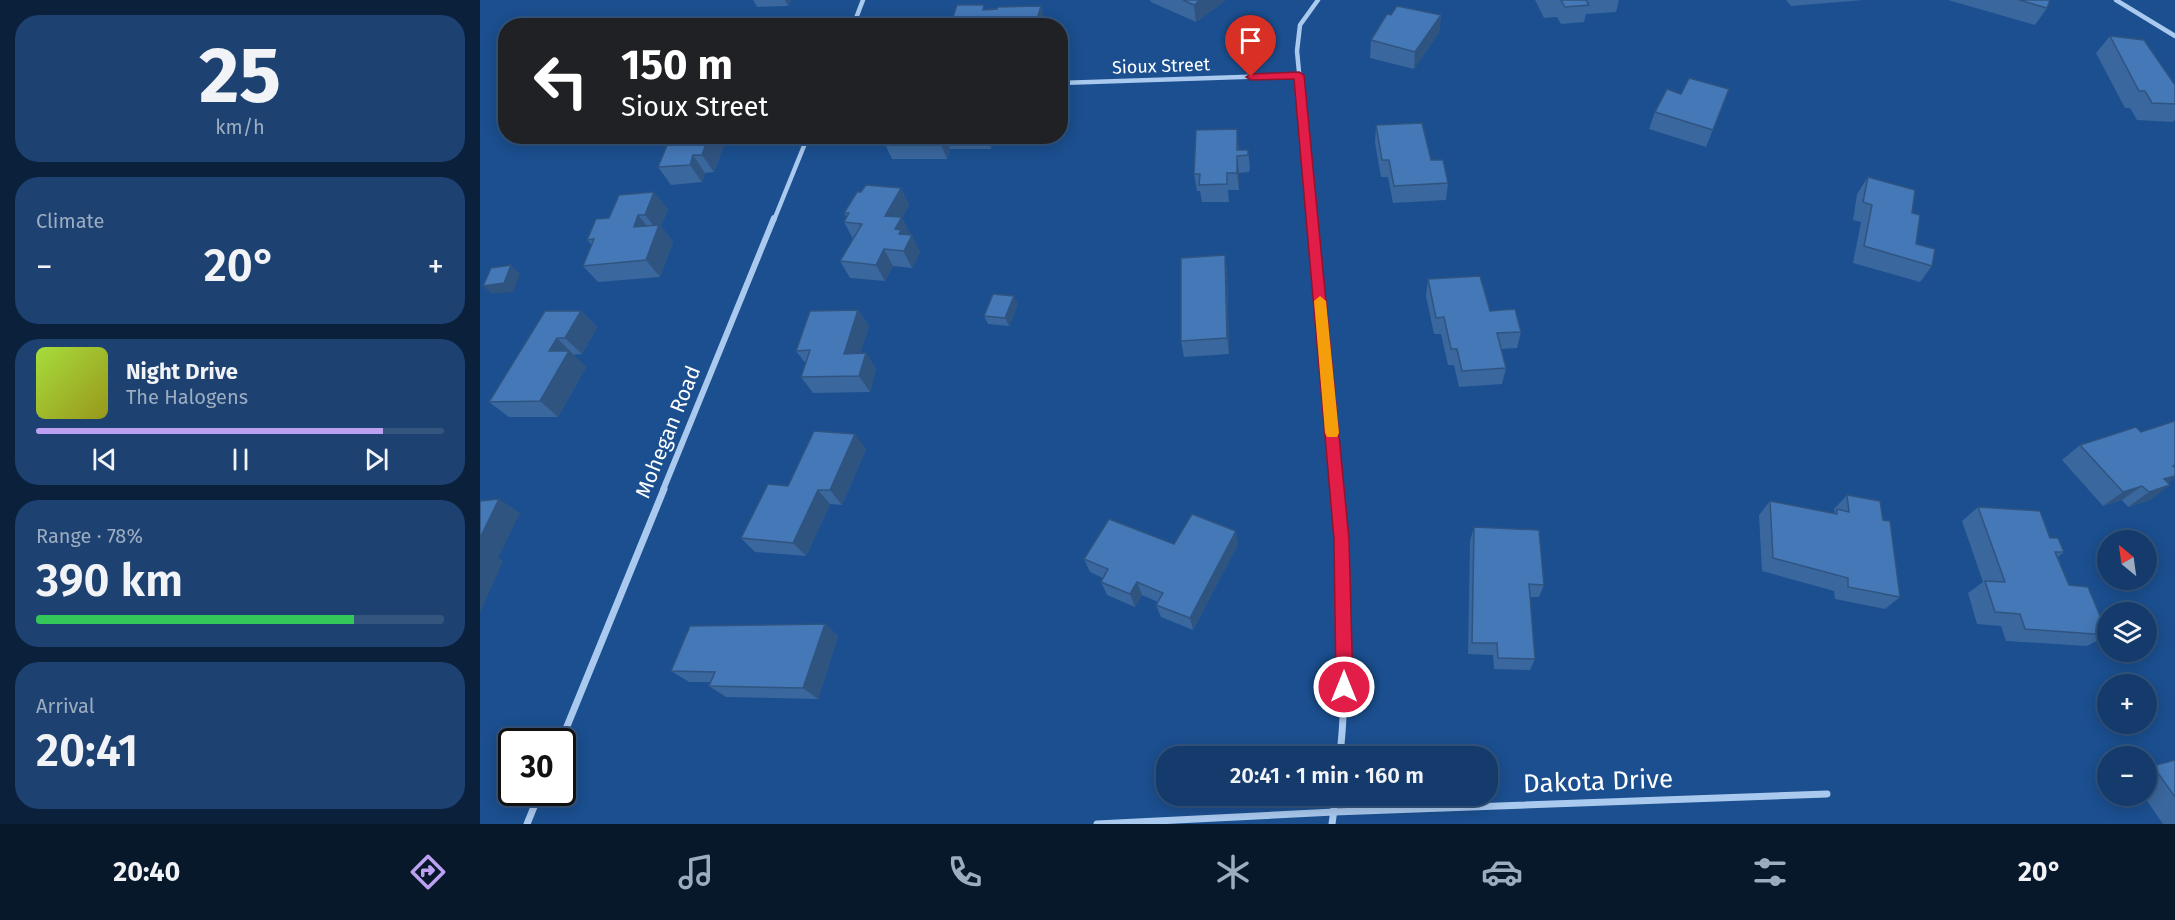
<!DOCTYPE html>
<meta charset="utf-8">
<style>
:root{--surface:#143b6b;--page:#1d4271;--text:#f1f3f6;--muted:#9dadc1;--line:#33557e;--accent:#bca0f2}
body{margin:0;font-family:"Fira Sans",sans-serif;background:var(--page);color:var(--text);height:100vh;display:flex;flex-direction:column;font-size:22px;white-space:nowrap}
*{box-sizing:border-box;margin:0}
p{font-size:20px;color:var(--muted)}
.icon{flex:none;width:33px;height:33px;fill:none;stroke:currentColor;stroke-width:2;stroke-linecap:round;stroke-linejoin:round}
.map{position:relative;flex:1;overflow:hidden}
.panel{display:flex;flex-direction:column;gap:15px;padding:15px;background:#0b203b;width:480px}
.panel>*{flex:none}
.guide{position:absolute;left:18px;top:18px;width:570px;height:126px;border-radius:24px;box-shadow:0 3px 15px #0003,0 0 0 2px var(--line);background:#202124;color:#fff;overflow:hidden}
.needle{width:39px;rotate:331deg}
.buttons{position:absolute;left:1617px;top:530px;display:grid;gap:12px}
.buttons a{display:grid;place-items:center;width:60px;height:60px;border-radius:50%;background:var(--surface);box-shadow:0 3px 15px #0003,0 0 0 2px var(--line);font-size:30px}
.speed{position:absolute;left:18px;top:728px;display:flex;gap:12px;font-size:30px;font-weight:700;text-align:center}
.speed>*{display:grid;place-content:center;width:78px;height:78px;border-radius:50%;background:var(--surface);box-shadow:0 3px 15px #0003,0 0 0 2px var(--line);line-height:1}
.speed .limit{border:3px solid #111;border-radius:9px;background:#fff;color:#111}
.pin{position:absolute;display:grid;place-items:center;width:51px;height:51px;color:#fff;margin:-62px -26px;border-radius:50% 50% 50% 0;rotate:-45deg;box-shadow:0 0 6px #0007}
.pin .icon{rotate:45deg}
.me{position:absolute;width:66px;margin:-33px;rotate:0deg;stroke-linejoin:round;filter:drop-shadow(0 0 4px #0008)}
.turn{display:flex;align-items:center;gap:21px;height:126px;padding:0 24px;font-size:27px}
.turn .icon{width:78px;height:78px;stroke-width:2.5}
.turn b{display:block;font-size:42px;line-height:51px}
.big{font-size:45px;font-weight:600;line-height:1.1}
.panel .card{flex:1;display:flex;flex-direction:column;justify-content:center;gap:9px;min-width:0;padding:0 21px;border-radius:24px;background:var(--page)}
.panel .dial{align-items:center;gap:0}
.dial b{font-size:78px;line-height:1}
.song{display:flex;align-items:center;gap:18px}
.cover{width:72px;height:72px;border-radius:9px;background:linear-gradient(135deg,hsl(80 70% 55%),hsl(60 70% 35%))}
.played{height:6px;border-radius:3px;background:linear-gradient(90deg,var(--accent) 85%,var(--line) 85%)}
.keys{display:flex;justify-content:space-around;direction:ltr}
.heat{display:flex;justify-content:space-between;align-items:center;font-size:33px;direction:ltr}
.charge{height:9px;border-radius:4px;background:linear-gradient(90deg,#34c759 78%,var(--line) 0)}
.trip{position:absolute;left:676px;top:746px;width:342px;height:60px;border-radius:24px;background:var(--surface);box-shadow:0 3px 15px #0003,0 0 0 2px var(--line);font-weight:600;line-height:60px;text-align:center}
.tabs{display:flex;height:96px;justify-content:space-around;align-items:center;background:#08182b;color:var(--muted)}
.tabs .icon{width:42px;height:42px}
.tabs .active{color:var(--accent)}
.tabs b{font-size:27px;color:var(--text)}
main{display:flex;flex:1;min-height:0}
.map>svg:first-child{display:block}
</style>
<main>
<section class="panel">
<div class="card dial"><b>25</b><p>km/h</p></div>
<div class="card"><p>Climate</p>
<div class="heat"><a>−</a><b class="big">20°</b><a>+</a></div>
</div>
<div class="card">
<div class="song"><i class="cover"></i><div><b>Night Drive</b><p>The Halogens</p></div></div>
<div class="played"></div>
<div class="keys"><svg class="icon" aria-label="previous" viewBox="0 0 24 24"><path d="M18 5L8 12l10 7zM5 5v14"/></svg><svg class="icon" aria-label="pause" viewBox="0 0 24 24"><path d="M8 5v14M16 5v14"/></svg><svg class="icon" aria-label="next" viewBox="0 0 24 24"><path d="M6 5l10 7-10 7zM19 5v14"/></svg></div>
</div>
<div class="card"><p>Range · 78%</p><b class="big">390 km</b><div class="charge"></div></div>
<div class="card"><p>Arrival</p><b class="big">20:41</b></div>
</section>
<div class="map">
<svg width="1695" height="824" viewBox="0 0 1695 824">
<rect width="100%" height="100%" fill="#1b4f8f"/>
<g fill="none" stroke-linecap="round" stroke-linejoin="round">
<g stroke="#a9c9ee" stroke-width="4.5">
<polyline points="1636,0 1695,36"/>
<polyline points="373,26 383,0"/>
<polyline points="580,83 819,75"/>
<polyline points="294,220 328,136"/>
<polyline points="833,220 817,51 820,25 838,0"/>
</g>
<g stroke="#a9c9ee" stroke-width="6">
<polyline points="832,218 858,490"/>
<polyline points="183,490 294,218"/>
</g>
<g stroke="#a9c9ee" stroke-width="7">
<path d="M857,489C865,577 869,668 860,756"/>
<polyline points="81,741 184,489"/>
<polyline points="47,824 60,792"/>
<polyline points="617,824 854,812 1347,794"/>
<polyline points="852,824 856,795"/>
</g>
</g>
<g fill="#3a679d">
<polygon points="273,0 311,0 308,6 277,7"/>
<polygon points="670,0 746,0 716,22 671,2"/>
<polygon points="1055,0 1139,0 1136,12 1106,14 1104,22 1081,24 1077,17 1064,18"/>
<polygon points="1306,0 1384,0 1311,6"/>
<polygon points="1468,0 1570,0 1567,8 1555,25"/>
<polygon points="561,6 565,23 565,26 472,26 471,23 506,9"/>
<polygon points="911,15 961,15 959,32 934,69 890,58 891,40"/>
<polygon points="1630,36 1695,85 1695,120 1693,122 1657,120 1650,108 1645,108 1616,53"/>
<polygon points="1249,89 1226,147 1169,129 1175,112 1201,94"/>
<polygon points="896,125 951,160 968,183 966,200 913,203 908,177 901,177 895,143"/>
<polygon points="191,136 243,136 242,138 245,143 234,172 225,173 222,182 191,185 178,167"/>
<polygon points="407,136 515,136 511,149 470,149 467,159 412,159 404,142"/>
<polygon points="759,146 759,150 768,150 770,168 769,172 759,173 759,190 748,190 749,202 722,202 720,191 717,191 714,174"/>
<polygon points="1388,177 1432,213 1436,244 1452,266 1440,282 1373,263 1381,222 1373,220 1377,194"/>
<polygon points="421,188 429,205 422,218 430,234 430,235 440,252 432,268 413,266 405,281 370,278 360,261 373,239 364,222 367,217 364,213 381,192"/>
<polygon points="188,209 181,226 193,242 180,277 118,282 103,266 112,245 107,240 129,218"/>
<polygon points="745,255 747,272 749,354 704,357 701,341"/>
<polygon points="948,279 1010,311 1041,332 1037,348 1021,349 1026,368 1022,384 979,387 974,365 968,365 961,334 954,334 946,296"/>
<polygon points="538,304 529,326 508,324 504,316"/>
<polygon points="378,310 389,326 380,354 386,353 396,369 390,392 333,393 321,377 326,364 316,351"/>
<polygon points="101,311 117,327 102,354 93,355 106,367 78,417 29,417 9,402"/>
<polygon points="1600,445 1688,483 1670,500 1648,507 1642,500 1623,506 1582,460"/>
<polygon points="386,449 362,505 350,504 326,556 275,552 261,538 308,486"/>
<polygon points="1367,495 1403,520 1420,597 1405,609 1355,599 1354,591 1282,571 1279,515 1290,501 1353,514 1355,512 1354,509"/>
<polygon points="1498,507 1570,538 1584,552 1578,557 1589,585 1628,635 1607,646 1526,641 1521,626 1497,624 1488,593 1503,582 1482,521"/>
<polygon points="994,527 1064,585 1059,597 1050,597 1055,659 1050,670 1014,669 1013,655 988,654 990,541"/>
<polygon points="694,544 758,544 713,630 681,617 676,605 678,602 662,595 655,607 627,595 621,582 623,578 610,572 604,559"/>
<polygon points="345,624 358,636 338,699 246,697 229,686 230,682 209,682 191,671"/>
<polygon points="1695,760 1695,824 1683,824 1663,795 1666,795 1666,769"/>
</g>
<g fill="#305480">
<polygon points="305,0 311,0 308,6"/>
<polygon points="720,0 746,0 716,22 714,5"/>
<polygon points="561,6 565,23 565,26 555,26"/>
<polygon points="961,15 959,32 934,69 935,52"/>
<polygon points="757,129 759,146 759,156 757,150"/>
<polygon points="229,136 243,136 242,138 245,143 234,172 222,155"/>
<polygon points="462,136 465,136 470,149 467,159 460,142"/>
<polygon points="507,136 515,136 511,149"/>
<polygon points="213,155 225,173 222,182 210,165"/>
<polygon points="757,156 759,173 759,190 757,173"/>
<polygon points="421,188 429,205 422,218 430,234 427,241 432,235 440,252 432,268 405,216"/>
<polygon points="174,192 188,209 181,226 193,242 180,277 166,260 177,230 165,215"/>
<polygon points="158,215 172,232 154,227"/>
<polygon points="404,249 413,266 405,281 396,265"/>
<polygon points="745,255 747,272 749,354 747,338"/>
<polygon points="31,265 40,274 33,292 12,294 3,286"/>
<polygon points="534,296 538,304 529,326 525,318"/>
<polygon points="378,310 389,326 375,370 364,354"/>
<polygon points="101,311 117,327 102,354 85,338"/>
<polygon points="77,338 106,367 78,417 60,401 69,351"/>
<polygon points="386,353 396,369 390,392 379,376"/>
<polygon points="375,434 386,449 362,505 350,490"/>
<polygon points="1695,476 1695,478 1680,488 1684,479"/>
<polygon points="1690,485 1670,500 1648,507 1669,492"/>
<polygon points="1662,486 1642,500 1623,506 1643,492"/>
<polygon points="338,490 350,504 326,556 313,543"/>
<polygon points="19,499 40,513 18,558 23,561 0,613 0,538"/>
<polygon points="756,531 758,544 713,630 710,618"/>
<polygon points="657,582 662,595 655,607 650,594"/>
<polygon points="345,624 358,636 338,699 323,688"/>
</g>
<g fill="#4478b7" stroke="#305480" stroke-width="1.5">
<polygon points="703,0 720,0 714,5"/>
<polygon points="1081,0 1106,0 1109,5 1085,7"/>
<polygon points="1539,0 1570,0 1567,8"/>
<polygon points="477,5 504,5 503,10 517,9 518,7 561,6 555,26 514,26 516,19 500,19 498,22 471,23"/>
<polygon points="917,6 961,15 935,52 891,40 907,14 911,15"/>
<polygon points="1630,36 1664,40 1695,85 1695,104 1672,103 1665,91 1659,91"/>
<polygon points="1209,78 1249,89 1233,130 1175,112 1187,89 1201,94"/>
<polygon points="942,123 951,160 963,160 968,183 914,186 909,160 902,160 896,125"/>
<polygon points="757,129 757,150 768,150 768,155 757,156 757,173 747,173 747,184 719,185 720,174 714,174 716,130"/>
<polygon points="191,136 229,136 222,155 213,155 210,165 178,167"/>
<polygon points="407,136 462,136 460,142 404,142"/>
<polygon points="1388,177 1435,190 1432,213 1440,215 1436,244 1455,249 1452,266 1384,246 1392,205 1383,202"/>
<polygon points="386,185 421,188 405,216 422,217 415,229 421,230 419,234 432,235 424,251 404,249 396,265 360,261 382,224 364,222 369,213 364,213 377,192 381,192"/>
<polygon points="174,192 165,215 158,215 154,227 179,225 166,260 103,266 114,239 107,240 116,219 129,218 139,195"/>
<polygon points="745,255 747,338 701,341 701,258"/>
<polygon points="31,265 24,283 3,286 11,268"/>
<polygon points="1000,276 1010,311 1035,309 1041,332 1017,333 1026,368 982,371 977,349 971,349 964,317 956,318 948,279"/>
<polygon points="513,294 534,296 525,318 504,316"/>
<polygon points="378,310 364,354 386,353 379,376 321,377 330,350 316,351 330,311"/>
<polygon points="65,311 101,311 85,338 77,338 69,351 89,351 60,401 9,402"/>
<polygon points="1695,421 1695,465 1693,466 1695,468 1695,476 1684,479 1690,485 1669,492 1662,486 1643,492 1600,445 1656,427 1661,432"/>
<polygon points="334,431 375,434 350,490 338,490 313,543 261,538 288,484 308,486"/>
<polygon points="1367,495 1400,501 1403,520 1410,521 1420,597 1368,587 1368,578 1293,558 1290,501 1357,514 1357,509 1369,512"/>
<polygon points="19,499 0,538 0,501"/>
<polygon points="1498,507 1560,511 1570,538 1578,538 1584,552 1575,552 1589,585 1608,587 1628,635 1545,629 1540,614 1515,612 1505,581 1525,582"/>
<polygon points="712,514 756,531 710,618 676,605 683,593 657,582 650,594 621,582 628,569 604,559 629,519 694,544"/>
<polygon points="994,527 1059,530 1064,585 1049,584 1055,659 1018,658 1017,643 992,643"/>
<polygon points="345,624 323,688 229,686 235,672 191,671 210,626"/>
<polygon points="1695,760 1695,797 1673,766"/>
</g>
<polygon fill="#e11d48" stroke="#92132f" stroke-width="1.5" points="819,72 824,75 869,539 873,687 870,693 864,695 859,693 856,687 854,539 814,79 771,80 766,77 771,74"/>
<polygon fill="#f59e0b" points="840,296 846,301 859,433 857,437 847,437 845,433 834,301"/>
<g text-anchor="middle" stroke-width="4.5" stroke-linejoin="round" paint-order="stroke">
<g font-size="18" fill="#fff" stroke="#1b4f8f">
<text transform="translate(681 66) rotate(-2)" y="6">Sioux Street</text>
</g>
<g font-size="21" fill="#fff" stroke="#1b4f8f">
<text transform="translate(188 432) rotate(-68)" y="7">Mohegan Road</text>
</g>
<g font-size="26" fill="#fff" stroke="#1b4f8f">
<text transform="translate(1118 781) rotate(-2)" y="9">Dakota Drive</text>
</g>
</g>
</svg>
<div class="buttons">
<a><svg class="needle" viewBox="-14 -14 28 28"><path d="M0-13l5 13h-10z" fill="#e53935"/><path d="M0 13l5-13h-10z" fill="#9dadc1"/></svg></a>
<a><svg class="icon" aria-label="layers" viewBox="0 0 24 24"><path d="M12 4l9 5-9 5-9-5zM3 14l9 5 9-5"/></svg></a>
<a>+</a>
<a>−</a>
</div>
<div class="speed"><div class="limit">30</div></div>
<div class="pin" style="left:771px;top:77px;background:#d93025"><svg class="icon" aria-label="arrive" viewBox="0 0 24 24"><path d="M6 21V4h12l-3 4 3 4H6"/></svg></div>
<svg class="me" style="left:864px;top:687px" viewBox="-20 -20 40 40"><circle r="17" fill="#e11d48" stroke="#fff" stroke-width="3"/><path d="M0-11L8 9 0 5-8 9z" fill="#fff"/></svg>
<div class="trip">20:41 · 1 min · 160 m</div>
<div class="guide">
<div class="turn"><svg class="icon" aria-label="left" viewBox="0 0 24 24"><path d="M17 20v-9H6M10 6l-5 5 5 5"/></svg><div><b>150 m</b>Sioux Street</div></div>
</div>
</div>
</main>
<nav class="tabs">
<b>20:40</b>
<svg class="icon active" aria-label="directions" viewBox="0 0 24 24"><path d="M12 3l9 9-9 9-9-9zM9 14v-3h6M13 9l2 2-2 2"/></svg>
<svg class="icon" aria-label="music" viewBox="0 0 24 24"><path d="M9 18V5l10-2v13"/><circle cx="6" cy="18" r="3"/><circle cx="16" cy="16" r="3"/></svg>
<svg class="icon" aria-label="phone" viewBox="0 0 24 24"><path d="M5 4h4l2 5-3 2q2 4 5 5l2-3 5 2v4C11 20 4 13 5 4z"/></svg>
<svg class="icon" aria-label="climate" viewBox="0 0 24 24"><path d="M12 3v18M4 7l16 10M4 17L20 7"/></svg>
<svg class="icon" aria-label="car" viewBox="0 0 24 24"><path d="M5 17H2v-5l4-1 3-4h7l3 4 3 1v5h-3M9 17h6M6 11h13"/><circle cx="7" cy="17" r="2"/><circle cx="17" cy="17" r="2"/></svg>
<svg class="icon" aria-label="filters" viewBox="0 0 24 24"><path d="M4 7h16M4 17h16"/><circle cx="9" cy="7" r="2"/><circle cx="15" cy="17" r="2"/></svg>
<b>20°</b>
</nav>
